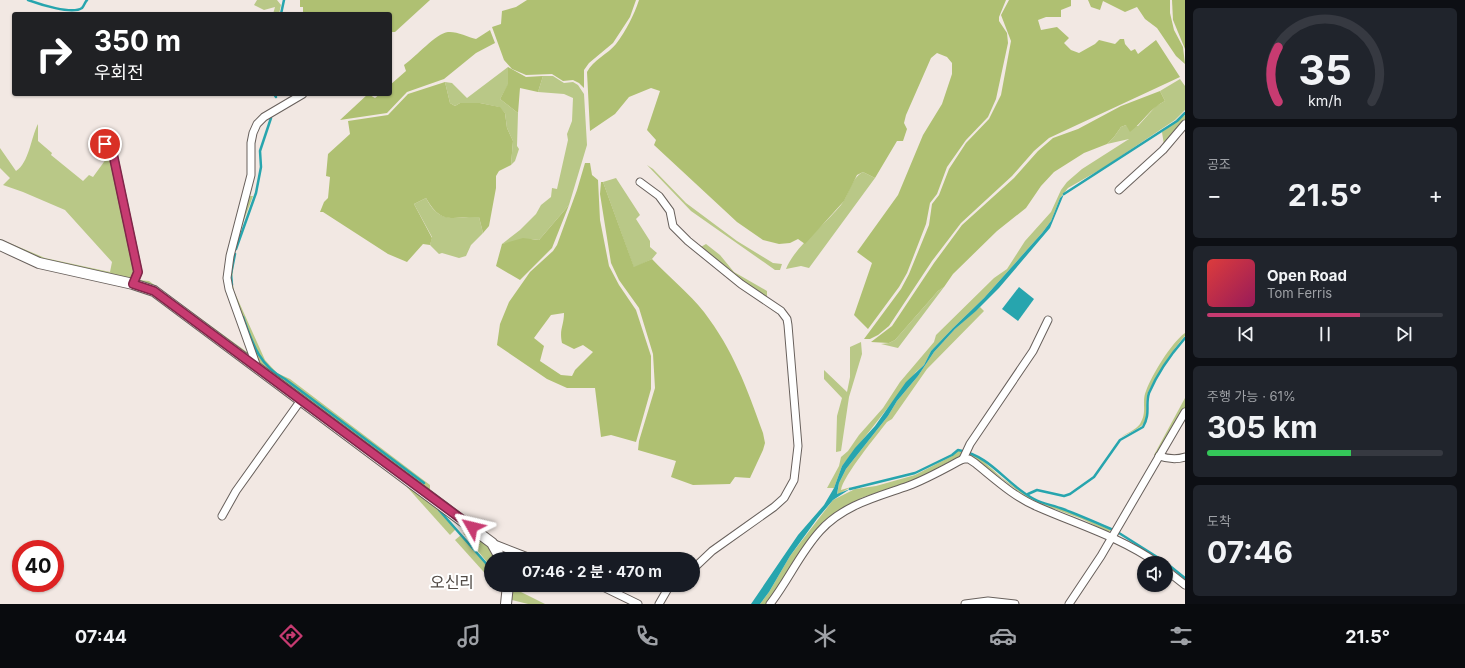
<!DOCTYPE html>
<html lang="ko">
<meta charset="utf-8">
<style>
:root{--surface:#171b24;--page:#20242c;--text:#f1f3f6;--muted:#9ea1a6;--line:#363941;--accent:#c73b71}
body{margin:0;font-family:Inter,"Noto Sans KR",sans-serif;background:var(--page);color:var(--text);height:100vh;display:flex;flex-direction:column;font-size:15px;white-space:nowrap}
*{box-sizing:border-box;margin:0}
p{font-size:13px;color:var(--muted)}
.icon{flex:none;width:22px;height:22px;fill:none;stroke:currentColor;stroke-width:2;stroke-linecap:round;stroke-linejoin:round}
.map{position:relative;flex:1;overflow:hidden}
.drawer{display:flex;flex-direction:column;gap:8px;padding:8px;background:#0d0f14;width:280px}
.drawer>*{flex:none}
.top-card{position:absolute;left:12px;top:12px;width:380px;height:84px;border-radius:4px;box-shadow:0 1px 3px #0004;background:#202124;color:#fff;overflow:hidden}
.buttons{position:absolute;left:1137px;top:556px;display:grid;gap:8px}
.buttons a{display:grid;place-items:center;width:36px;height:36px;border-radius:50%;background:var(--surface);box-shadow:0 1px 3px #0004;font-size:20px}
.speed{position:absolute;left:12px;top:540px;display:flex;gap:8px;font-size:20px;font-weight:700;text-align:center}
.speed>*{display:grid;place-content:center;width:52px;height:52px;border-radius:50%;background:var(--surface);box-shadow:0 1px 3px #0004;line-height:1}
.speed .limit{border:6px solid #d22;background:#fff;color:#111}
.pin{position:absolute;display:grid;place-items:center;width:34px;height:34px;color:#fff;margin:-17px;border:2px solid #fff;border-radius:50%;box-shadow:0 1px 4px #0007}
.me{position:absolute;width:44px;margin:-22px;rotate:307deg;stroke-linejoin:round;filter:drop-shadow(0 0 3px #0008)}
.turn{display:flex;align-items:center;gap:14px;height:84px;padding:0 16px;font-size:18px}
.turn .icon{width:52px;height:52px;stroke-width:2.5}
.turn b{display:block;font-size:28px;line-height:34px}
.big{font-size:30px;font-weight:700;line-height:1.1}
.drawer .widget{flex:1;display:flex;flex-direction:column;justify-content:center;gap:6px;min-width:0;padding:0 14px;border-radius:6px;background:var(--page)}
.drawer .dial{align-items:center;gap:0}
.dial svg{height:104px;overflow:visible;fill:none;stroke:var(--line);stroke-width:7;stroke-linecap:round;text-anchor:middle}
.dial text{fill:var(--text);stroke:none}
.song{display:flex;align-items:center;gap:12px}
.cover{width:48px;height:48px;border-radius:6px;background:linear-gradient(135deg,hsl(0 70% 55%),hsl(330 70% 35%))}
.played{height:4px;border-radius:2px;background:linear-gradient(90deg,var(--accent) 65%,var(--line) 65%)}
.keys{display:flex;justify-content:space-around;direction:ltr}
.heat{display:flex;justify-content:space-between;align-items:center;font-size:22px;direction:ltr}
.charge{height:6px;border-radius:3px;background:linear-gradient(90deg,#34c759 61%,var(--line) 0)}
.trip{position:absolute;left:484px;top:552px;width:216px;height:40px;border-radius:20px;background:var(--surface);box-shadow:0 1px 3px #0004;font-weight:700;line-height:40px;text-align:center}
.tabs{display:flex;height:64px;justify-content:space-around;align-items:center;background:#090b0e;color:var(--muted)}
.tabs .icon{width:28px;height:28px}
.tabs .active{color:var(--accent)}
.tabs b{font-size:18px;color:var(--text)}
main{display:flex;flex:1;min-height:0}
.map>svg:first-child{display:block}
</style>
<main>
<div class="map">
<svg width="1185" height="604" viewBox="0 0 1185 604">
<rect width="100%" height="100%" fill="#f2e8e3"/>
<g fill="#b9c887">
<polygon points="257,0 277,0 281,5 279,14 273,14 275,7 264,10 254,5"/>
<polygon points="508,67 508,85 500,99 518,113 517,146 519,149 515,161 511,165 513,141 507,128 505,113 499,107 480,103 460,103 455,106 450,103 445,82 452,83 467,98"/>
<polygon points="543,76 553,76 564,83 573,82 578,85 584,94 587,145 569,205 539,240 532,239 502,244 520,230 536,214 541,205 551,197 552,188 557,189 568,140 567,134 572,121 573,98 564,94 538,92"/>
<polygon points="1180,79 1185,86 1185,110 1175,120 1103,168 1068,188 1060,198 1051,221 1042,233 984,298 953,328 931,351 924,365 916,372 842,466 834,488 827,488 839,466 841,457 848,451 859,435 883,408 900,382 934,342 936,335 994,278 1007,269 1025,241 1051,212 1061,190 1067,182 1082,169 1129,139 1107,144 1114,137 1121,127 1126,125 1138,126 1156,106 1165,101 1160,91"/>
<polygon points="1185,115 1185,119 1164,145 1162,132"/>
<path d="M38,124V141L52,153L51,155L83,181L89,175L93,177L109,155L113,163L125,233L135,269L133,278L130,280L43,261L0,242V239L45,258L110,272L112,262L65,210L23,192L3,185L10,178L0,168V148L16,171C29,163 31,137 38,124Z"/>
<polygon points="647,165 653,169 686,203 737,241 773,263 782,264 780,270 775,270 691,211"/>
<path d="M863,172L875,178L809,268L801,266L786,269C795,246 825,225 841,205C849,195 851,178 863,172Z"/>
<polygon points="616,178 640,215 636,219 650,241 650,247 657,253 652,259 634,268 603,182"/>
<polygon points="249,196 253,196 238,236"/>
<path d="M426,198C440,225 453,216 479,217L483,233L471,245L466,256L459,258L442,253L439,254L430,245L432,237L414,204Z"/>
<polygon points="706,244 720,255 734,272 767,291 767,299 699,248"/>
<polygon points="235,254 232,278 234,291 265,360 277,373 290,379 430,485 430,491 259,365 232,293 230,275"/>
<polygon points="139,280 149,281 251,355 251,359 139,283"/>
<polygon points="944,287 898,348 881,344 889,343 895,340 938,291"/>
<path d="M980,307L984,311L927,369L892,419L887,422C877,435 843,476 841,490L851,487L837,495L839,483L846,469L888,416L897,401L918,376L934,352L955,329Z"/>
<path d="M1185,333V336C1175,346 1151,383 1147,396C1145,406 1149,414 1144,423C1139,430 1127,433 1120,438C1126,433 1136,430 1140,424C1148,411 1141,403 1146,391C1152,375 1171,343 1185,333Z"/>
<polygon points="861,342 862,354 849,397 841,451 836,452 837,416 842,398 824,379 824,370 847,392 850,377 850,347"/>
<polygon points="1185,398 1185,409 1156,457 1154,455"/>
<polygon points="958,451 964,452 960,456 919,478 861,498 826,521 767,604 760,604 769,592 790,556 833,500 855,489 876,486 915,475 952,456"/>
<polygon points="970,454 981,459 1002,478 1032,499 1062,509 1111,530 1108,532 1082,519 1030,500 977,460 969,456"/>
<polygon points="409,485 435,506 456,529 450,535 407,487"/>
<path d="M463,533C482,536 489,544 499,559H491V567Z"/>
<polygon points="461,535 491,570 491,580 455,540"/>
<polygon points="512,585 513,588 545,604 528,604 512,600 511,604 509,604"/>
</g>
<g fill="#afc072" fill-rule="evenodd">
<polygon points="300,0 430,0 395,32 390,32 390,14 303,14 303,7 300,7"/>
<polygon points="527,0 636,0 630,17 613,43 589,63 584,70 584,88 579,83 573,80 563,81 552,74 526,75 512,69 504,60 492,27 501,24 502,11 516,7"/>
<path d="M639,0H1006L999,17V21L1007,33L1008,43L996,99L988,117L966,140L947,167L937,194L930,203L926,224L907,273L899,287L868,329L854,315L872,263L857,252L898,195L923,135L942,104L952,74V63L947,57L937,53L931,58L906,115L904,123L907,129L903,141H897L875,178L863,172L857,175L844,201L805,244L798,239L790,243L779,244L763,240L737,222L654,145L656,140L647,130L660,91L651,88L629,97L615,114L590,131L587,72C593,60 608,54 616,44C626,31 634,15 639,0Z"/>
<polygon points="1009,0 1071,0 1071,6 1061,10 1061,17 1046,17 1038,20 1041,30 1057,27 1069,38 1064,43 1071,50 1079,53 1095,44 1099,40 1115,44 1120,39 1124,39 1125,44 1131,51 1135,49 1138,54 1156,40 1180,77 1049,138 1034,151 1012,176 961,223 932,261 889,326 878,335 870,339 864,339 901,289 909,274 929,225 932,204 939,195 949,169 966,143 989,119 1001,95 1011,41 1001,15"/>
<polygon points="1088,0 1170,0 1170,13 1174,30 1183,47 1185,64 1176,56 1157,28 1145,19 1137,7 1125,12 1103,1 1100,10 1091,7"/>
<polygon points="1172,0 1185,0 1185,49 1173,20"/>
<path d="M490,30L495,43L476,53L444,79L407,92L387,113L340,120L368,94L375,98L380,94H390V85L406,71L404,65C416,57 436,33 448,32C456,31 468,37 476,39Z"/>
<polygon points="508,67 526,77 543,76 538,92 520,88 518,113 500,99 508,84"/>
<path d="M445,82L450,103L455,106L460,103H480L500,107L505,113L507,128L513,141L511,165L499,171L496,176V188L489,226L483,233L479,217C451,216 442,226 426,198L414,204L432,238L430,245L423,244L407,262L388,254L323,212H320L324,202L328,198L330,177L326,176L328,154L350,134L348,121L388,115L408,94Z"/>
<path d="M1160,91L1165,101C1150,108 1143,122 1130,132L1126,125L1121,127L1114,137L1107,144L1084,153L1054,172L1041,186L1026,208L997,231L953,274L944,287L938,291L895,340L889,343L871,342L892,326L934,263L962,225L1014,178L1038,151L1053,138L1078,129L1121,106Z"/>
<path d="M585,163H590L592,175L598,180L600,220L609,266L619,285L636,310L651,356V389L636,442L611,435L601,437L595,388H567L547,379L497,345L500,324L509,302L530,272L553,251L557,245L577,190ZM564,313C564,326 559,329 562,343L574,349L583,345L593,352L575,370L572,376L561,375L540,361L544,346L534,338L551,315Z"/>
<path d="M601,182H603L634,267L652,259C669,277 689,293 704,312C733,350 747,388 763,433L765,443L763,450L750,478L735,477L730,484L693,485L671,477L676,461L638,450L639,441L655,388L653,354L639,308L619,280L611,263L600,194Z"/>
<polygon points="569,205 552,248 520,280 496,266 502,244 523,238 539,240"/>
</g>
<g fill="#27a5ae">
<polygon points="1064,194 1050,228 999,288 976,311 955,329 934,352 918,376 897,401 888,416 846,469 839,483 837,494 850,489 833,500 817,519 790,556 769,592 760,604 751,604 798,535 824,505 834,488 842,466 855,448 875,426 906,382 924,365 931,351 953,328 984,298 1042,233 1051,221 1060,198"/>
<polygon points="1019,287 1034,299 1018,321 1002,309"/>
</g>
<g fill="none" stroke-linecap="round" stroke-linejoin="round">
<g stroke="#27a5ae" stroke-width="2.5">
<path d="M28,0C39,4 72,15 82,8C84,6 85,2 87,0"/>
<polyline points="281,14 284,0"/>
<polyline points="274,94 276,97"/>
<polyline points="1064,194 1177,121 1185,113"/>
<polyline points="236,249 256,193 261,167 260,151 271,118"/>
<polyline points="232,285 231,274 235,254"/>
<path d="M243,317C252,342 259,366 285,379L424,483"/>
<path d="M850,489L915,473L952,455L958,450C992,456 1005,484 1034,499C1043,504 1053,505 1063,509C1079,515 1095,522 1111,529"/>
<path d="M1028,494L1037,490L1064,496L1070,494L1094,477L1120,440L1143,427C1151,413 1145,405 1149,393C1157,374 1171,354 1185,338"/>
<polyline points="439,510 491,569"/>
<polyline points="1119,533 1165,562 1185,578"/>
</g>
<defs>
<g id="street">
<polyline points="105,144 113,154 138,272 133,284"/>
<polyline points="640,182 659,196 670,211 673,226 688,241 741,284 781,311 787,319 788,325 798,446 794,480 784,498 774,507 712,551 693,569"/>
<polyline points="1119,190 1163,150 1185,124"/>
<polyline points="257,367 229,289 227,278 230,256 251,175 251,143 253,133 257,124 264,117 303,94"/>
<path d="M1159,456C1168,459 1176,460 1185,457"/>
<polyline points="963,459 970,444 1033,351 1048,320"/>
<polyline points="222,516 236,491 301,400"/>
<polyline points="492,543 533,559"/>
<polyline points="1166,570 1185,585"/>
<polyline points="599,585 638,604"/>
<polyline points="659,604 670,585"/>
<path d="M770,604C788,581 800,553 820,531C843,505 877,497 908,486C927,479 944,469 963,459H969L975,463C995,479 1014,497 1038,507C1079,525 1120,537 1157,563"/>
<polyline points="965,604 988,601 1015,604"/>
<polyline points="1069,604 1101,556 1185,412"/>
</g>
<g id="secondary">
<polyline points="0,245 39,263 133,284 154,291 492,543 501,559"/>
<polyline points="506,604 508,585"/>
</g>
</defs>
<use href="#street" stroke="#68605c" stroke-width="9"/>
<use href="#secondary" stroke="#68605c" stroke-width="12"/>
<use href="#street" stroke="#fff" stroke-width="7"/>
<use href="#secondary" stroke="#fff" stroke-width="10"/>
</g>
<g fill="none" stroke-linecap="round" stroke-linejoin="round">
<defs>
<polyline id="route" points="105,144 113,154 138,272 133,284 154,291 472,527"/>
</defs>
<use href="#route" stroke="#812649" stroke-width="10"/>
<use href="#route" stroke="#c73b71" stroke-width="7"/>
</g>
<g text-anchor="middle" stroke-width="4" stroke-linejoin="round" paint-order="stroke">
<g font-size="16" fill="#514a45" stroke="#fff">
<text x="452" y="588">오신리</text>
</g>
</g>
</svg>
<div class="buttons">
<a><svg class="icon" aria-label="sound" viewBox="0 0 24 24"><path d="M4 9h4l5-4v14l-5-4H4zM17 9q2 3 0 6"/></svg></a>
</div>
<div class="speed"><div class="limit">40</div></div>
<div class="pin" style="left:105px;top:144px;background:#d93025"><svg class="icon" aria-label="arrive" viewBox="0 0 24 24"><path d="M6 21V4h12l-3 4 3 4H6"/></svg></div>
<svg class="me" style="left:472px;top:527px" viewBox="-20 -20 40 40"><path d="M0-17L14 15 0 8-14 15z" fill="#c73b71" stroke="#fff" stroke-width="4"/></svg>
<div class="trip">07:46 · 2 분 · 470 m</div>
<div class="top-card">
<div class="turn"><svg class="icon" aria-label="right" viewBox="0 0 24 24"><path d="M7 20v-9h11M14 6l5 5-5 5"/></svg><div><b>350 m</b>우회전</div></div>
</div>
</div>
<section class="drawer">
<div class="widget dial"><svg viewBox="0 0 100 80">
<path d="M14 69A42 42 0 1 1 86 69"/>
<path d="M14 69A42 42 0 0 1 14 27" stroke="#c73b71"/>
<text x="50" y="56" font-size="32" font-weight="700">35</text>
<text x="50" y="72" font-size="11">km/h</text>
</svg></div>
<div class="widget"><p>공조</p>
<div class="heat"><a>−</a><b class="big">21.5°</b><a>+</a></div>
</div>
<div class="widget">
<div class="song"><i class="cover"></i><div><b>Open Road</b><p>Tom Ferris</p></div></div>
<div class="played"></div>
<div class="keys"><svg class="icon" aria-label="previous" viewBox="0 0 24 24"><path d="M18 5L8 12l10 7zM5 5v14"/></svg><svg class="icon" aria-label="pause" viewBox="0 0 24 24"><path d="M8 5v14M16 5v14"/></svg><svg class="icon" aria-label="next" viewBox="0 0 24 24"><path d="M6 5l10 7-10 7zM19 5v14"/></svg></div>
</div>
<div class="widget"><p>주행 가능 · 61%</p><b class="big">305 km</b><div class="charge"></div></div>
<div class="widget"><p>도착</p><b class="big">07:46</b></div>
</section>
</main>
<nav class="tabs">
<b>07:44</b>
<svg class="icon active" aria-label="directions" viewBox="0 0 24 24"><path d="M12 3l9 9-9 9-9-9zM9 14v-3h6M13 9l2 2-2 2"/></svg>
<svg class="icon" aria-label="music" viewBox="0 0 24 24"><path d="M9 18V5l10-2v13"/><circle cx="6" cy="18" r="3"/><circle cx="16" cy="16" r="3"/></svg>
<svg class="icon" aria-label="phone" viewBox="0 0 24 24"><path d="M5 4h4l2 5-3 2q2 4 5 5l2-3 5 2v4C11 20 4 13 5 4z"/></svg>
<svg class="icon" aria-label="climate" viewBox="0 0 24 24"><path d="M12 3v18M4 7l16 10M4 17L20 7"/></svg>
<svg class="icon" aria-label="car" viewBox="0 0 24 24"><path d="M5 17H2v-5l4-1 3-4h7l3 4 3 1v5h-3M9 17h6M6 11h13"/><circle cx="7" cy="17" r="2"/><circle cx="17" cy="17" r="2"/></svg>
<svg class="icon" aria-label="filters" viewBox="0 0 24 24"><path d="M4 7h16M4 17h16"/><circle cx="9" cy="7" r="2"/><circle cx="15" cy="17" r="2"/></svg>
<b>21.5°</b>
</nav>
